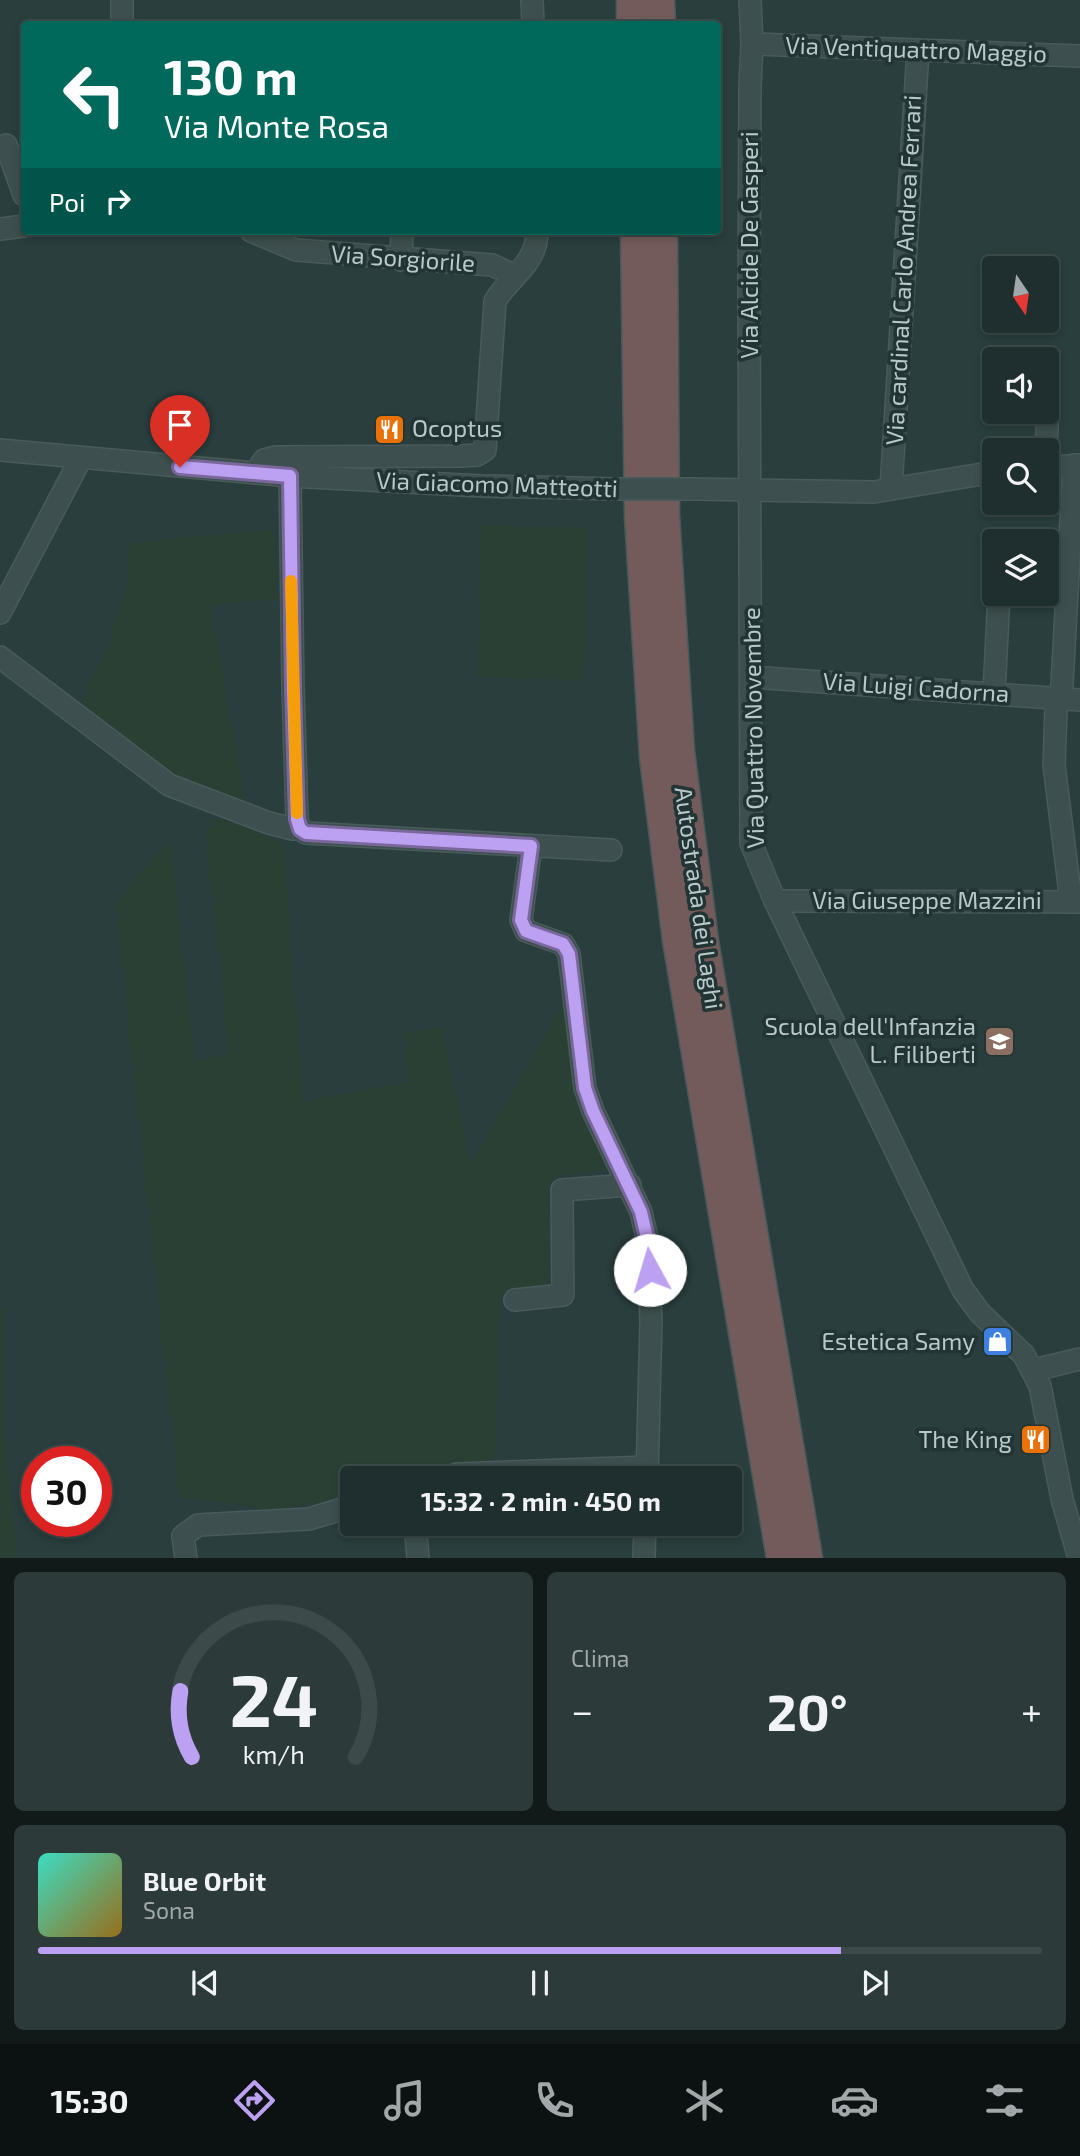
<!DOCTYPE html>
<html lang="it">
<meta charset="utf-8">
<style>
:root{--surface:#1f2e2e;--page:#2c3a3a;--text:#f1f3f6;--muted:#a1a8aa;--line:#3c4a4a;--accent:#bca0f2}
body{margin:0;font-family:"Exo 2",sans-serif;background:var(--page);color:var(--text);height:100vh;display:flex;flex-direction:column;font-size:26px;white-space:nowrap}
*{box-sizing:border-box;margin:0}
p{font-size:23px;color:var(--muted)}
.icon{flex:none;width:38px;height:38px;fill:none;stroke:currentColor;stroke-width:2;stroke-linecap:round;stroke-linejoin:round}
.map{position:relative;height:1558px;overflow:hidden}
.drawer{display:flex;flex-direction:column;gap:14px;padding:14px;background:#111919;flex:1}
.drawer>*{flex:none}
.top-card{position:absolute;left:21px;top:21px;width:700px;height:214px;border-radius:7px;box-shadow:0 4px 10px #0003,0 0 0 2px var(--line);background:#00695c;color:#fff;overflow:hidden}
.needle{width:46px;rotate:167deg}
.fabs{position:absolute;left:982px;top:256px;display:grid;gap:14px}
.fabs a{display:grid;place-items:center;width:77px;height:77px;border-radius:7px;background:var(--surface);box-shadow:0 4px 10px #0003,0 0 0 2px var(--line);font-size:35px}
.speed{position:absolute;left:21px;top:1446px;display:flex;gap:14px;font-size:35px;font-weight:700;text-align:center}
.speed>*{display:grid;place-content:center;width:91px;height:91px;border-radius:50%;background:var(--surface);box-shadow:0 4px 10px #0003,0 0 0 2px var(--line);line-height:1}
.speed .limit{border:10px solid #d22;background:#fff;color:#111}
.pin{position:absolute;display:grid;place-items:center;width:60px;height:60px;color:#fff;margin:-72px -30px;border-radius:50% 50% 50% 0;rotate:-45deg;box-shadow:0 0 7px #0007}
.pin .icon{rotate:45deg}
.me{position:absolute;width:77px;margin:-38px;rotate:354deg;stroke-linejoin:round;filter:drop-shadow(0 0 5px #0008)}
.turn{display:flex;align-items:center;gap:24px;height:147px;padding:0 28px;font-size:32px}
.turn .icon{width:91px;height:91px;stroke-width:2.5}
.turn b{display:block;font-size:49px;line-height:60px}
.then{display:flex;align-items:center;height:66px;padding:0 28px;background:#0003;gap:14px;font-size:26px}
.big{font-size:52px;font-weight:700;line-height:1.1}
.drawer .card{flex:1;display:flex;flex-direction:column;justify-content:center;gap:10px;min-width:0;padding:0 24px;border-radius:10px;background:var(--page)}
.drawer .dial{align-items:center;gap:0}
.dial svg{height:182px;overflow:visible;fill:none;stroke:var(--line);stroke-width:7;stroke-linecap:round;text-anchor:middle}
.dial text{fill:var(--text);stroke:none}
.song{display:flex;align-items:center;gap:21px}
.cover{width:84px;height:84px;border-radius:10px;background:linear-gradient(135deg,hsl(170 70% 55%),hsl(40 70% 35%))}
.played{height:7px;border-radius:4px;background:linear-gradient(90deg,var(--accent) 80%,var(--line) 80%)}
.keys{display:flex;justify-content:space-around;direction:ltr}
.heat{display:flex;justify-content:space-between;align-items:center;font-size:38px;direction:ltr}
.drawer .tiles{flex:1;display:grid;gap:14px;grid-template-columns:1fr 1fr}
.card:last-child{grid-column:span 2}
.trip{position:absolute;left:340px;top:1466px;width:402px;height:70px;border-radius:7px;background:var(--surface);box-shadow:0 4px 10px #0003,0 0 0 2px var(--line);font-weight:700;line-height:70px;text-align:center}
.tabs{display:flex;height:112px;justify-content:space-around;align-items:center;background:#0c1212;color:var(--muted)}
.tabs .icon{width:49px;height:49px}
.tabs .selected{color:var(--accent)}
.tabs b{font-size:32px;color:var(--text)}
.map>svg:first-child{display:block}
</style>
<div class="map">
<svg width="1080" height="1558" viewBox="0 0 1080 1558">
<rect width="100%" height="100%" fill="#293e3d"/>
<g fill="#2b4035">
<polygon points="481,525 588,528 584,680 477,677"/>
<polygon points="274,529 278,599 211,605 246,805 172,779 82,711 85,687 109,647 128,574 129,543"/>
<polygon points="216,817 284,843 303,1101 408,1082 403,1033 442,1027 471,1163 564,1002 575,1091 611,1169 556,1176 550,1286 501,1293 495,1458 416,1479 352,1479 352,1494 271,1512 247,1505 179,1498 115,903 171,839 195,1062 229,1054 205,833"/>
<polygon points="4,1305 4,1435 18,1557 0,1557 0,1308"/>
</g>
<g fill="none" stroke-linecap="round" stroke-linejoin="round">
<defs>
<g id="minor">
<polyline points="532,0 533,24"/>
<polyline points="750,0 752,44 750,86 749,305 751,843 775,901 963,1290 980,1313 1024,1355 1040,1386 1062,1499 1079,1558"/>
<polyline points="122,24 122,0"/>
<polyline points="752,44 1080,56"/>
<polyline points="6,145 24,195"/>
<polyline points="0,229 24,226"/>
<polyline points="251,231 296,250 492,265 515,276"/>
<polyline points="401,260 402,231"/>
<polyline points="0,450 290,476 482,486 617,489"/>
<polyline points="1046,453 1049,382"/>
<polyline points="1046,468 1080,465"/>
<path d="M255,473L264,460L276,457L461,456L477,455L485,450L495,301C511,275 537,264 537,231"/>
<polyline points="290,476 293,688 297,819 300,829"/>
<polyline points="694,489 874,492 994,472"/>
<polyline points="891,489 918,50"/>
<polyline points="0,613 81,458"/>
<polyline points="0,657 169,785 269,823 293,829 300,829 306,833 611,850"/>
<polyline points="751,677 1080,700"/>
<polyline points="994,694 999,593"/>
<polyline points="531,846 521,920 526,931 563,944 569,954 585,1088 593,1111 641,1212 648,1242 651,1321 647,1479"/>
<polyline points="775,901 1080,902"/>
<polyline points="1071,901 1054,765 1056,708 1060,699 1062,684 1074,465"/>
<polyline points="515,1300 563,1295 562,1190 630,1185"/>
<polyline points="1034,1370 1080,1359"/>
<polyline points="443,1479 457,1474 647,1467"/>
<polyline points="415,1524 418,1558"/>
<polyline points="186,1558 183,1536 198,1525 309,1519 352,1506"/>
<polyline points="644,1558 645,1524"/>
</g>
<g id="highway">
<polyline points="633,0 633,24"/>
<polyline points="658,0 659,24"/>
<polyline points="637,231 641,517 656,757 679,940 783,1558"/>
<polyline points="661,231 663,515 678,751 702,941 806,1558"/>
</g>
</defs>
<use href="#minor" stroke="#495b5a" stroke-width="24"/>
<use href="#highway" stroke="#485959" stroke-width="35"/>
<use href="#minor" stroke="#3d4f4e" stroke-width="21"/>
<use href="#highway" stroke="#745b5b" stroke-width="32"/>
<defs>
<polyline id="minor-bridge" points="617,489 694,489"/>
</defs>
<use href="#minor-bridge" stroke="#495b5a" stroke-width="24" stroke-linecap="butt"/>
<use href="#minor-bridge" stroke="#3d4f4e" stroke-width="21"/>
</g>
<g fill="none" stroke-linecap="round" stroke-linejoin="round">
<defs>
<polyline id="route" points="180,467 290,476 293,688 297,819 300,829 306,833 531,846 521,920 526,931 563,944 569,954 585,1088 593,1111 641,1212 648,1242 650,1270"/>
</defs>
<use href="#route" stroke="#7a689d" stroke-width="18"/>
<use href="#route" stroke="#bca0f2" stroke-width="12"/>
<polyline stroke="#f59e0b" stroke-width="12" points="291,581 297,813"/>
</g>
<defs>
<symbol id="restaurant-square" viewBox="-11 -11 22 22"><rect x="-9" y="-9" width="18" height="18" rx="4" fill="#e8710a" stroke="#223433"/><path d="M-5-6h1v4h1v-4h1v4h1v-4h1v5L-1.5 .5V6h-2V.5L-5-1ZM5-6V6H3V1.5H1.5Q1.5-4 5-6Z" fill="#fff"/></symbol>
<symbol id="school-square" viewBox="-11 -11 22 22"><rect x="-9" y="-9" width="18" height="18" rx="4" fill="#8d6e63" stroke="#223433"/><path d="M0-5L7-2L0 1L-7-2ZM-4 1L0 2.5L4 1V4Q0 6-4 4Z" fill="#fff"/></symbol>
<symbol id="shop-square" viewBox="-11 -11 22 22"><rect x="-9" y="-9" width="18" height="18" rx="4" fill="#3f7fe0" stroke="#223433"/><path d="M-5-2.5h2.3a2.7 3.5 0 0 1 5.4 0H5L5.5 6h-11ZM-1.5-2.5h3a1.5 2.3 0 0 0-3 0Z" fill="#fff"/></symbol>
</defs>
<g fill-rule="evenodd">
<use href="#restaurant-square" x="372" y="412" width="35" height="35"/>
<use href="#school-square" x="982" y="1024" width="35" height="35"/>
<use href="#shop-square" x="980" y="1324" width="35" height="35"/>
<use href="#restaurant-square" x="1018" y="1422" width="35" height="35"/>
</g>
<g text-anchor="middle" stroke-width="7" stroke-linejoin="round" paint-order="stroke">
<g font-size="24" fill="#b9c9c9" stroke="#223433">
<text transform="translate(916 50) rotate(2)" y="8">Via Ventiquattro Maggio</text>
<text transform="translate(750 245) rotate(-90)" y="8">Via Alcide De Gasperi</text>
<text transform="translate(403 259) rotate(4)" y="8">Via Sorgiorile</text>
<text transform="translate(904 270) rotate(-87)" y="8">Via cardinal Carlo Andrea Ferrari</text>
<text transform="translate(497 485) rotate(2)" y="8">Via Giacomo Matteotti</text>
<text transform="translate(916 688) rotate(4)" y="8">Via Luigi Cadorna</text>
<text transform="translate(754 728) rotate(-91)" y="8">Via Quattro Novembre</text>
<text transform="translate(698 898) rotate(82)" y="8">Autostrada dei Laghi</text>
<text x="927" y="909">Via Giuseppe Mazzini</text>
</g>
<g font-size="24" fill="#b9c9c9" stroke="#223433" text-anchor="end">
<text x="412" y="437" text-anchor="start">Ocoptus</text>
<text x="976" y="1035">Scuola dell'Infanzia<tspan x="976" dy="28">L. Filiberti</tspan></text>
<text x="975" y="1350">Estetica Samy</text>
<text x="1012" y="1448">The King</text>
</g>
</g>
</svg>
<div class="fabs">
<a><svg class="needle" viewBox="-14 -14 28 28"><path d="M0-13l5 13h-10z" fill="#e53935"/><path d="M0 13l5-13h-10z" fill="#a1a8aa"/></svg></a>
<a><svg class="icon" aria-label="sound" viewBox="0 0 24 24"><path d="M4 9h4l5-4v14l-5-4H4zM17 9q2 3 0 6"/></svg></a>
<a><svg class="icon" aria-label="search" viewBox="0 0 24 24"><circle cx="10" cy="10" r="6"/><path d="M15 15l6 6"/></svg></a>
<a><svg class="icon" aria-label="layers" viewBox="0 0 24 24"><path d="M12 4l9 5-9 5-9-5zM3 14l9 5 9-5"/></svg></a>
</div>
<div class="speed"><div class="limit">30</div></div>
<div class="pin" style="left:180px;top:467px;background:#d93025"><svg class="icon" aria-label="arrive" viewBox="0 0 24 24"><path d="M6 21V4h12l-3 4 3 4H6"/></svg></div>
<svg class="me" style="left:650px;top:1270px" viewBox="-20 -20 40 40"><circle r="19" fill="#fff"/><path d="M0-13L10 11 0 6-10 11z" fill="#bca0f2"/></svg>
<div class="trip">15:32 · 2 min · 450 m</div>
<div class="top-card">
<div class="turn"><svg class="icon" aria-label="left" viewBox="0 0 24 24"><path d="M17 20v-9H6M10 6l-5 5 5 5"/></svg><div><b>130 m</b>Via Monte Rosa</div></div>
<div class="then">Poi<svg class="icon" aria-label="right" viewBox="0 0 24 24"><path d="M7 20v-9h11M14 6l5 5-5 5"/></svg></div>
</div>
</div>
<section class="drawer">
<div class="tiles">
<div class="card dial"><svg viewBox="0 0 100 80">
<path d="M14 69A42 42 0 1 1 86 69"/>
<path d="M14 69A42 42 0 0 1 9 40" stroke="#bca0f2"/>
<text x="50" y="56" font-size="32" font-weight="700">24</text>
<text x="50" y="72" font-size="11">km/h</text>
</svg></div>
<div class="card"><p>Clima</p>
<div class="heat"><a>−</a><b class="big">20°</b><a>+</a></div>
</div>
<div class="card">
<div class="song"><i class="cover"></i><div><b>Blue Orbit</b><p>Sona</p></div></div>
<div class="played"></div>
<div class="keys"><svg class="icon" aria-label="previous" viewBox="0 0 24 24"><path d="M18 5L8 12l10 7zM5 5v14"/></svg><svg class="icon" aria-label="pause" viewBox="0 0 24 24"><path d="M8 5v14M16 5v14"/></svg><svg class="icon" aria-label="next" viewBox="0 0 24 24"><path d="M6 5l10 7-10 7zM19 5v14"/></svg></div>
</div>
</div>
</section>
<nav class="tabs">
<b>15:30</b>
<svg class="icon selected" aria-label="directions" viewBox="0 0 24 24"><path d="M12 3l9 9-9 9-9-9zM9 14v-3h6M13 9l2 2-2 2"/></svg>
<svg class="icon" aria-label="music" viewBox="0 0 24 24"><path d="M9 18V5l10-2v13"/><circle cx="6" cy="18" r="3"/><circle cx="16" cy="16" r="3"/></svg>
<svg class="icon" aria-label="phone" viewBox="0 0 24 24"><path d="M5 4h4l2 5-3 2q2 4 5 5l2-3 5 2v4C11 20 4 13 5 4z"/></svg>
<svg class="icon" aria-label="climate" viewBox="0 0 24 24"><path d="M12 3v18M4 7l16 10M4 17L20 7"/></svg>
<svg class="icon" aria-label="car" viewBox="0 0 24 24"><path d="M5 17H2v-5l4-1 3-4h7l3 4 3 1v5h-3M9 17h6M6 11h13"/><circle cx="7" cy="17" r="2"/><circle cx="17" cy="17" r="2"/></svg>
<svg class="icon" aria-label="filters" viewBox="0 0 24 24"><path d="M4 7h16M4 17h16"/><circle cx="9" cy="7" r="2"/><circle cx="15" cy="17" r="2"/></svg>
</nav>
